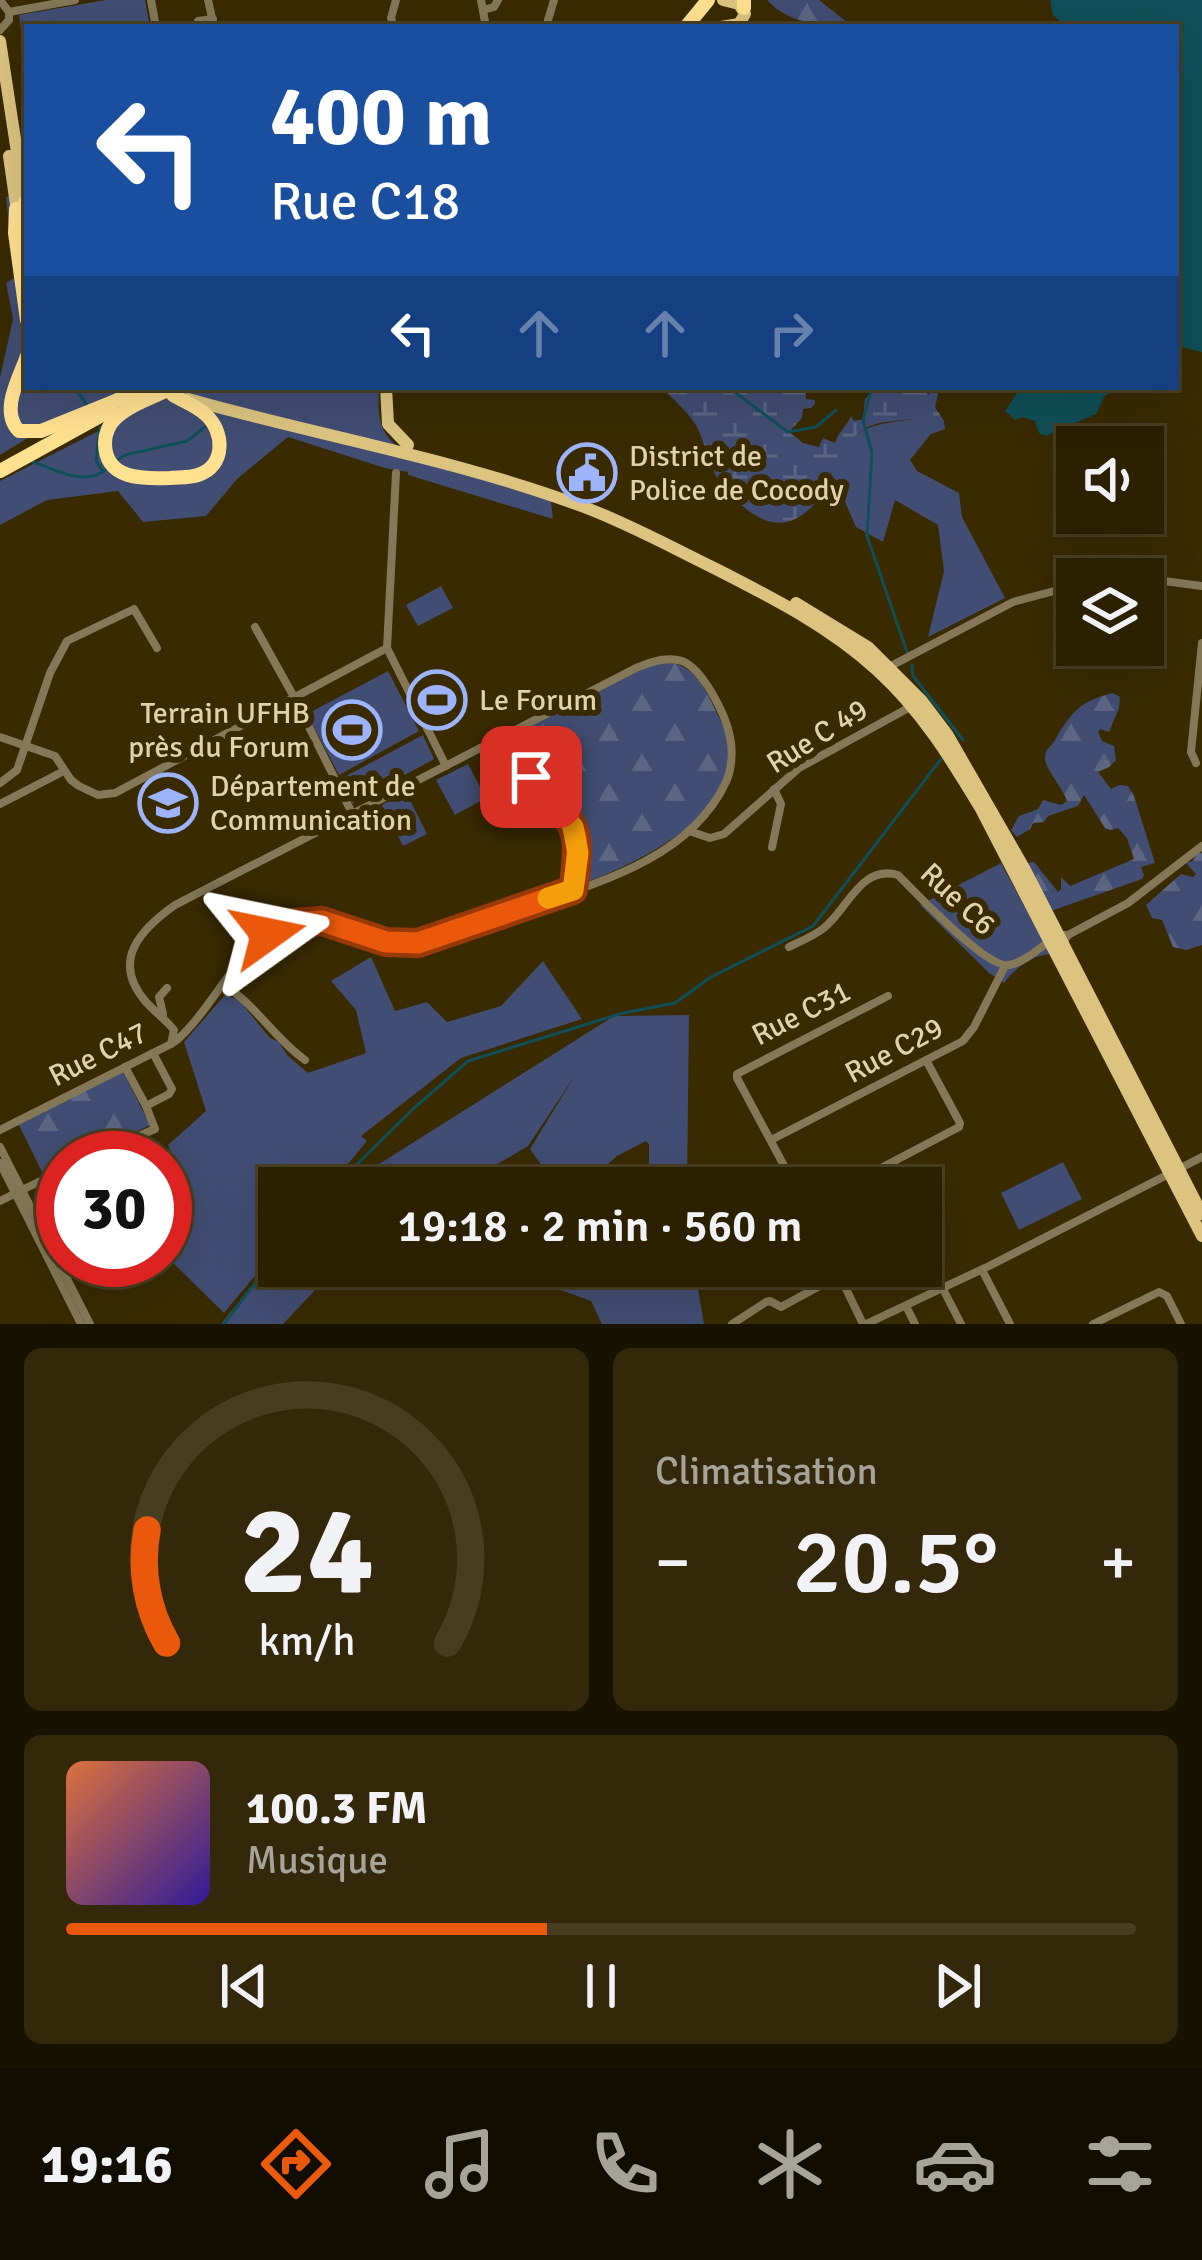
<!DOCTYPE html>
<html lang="fr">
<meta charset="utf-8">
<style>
:root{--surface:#2b2000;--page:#33280a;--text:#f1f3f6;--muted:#a6a399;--line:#473e22;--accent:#ea580c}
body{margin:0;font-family:Signika,sans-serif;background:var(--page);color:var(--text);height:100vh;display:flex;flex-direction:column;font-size:45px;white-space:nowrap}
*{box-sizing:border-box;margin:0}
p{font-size:39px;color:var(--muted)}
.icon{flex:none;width:66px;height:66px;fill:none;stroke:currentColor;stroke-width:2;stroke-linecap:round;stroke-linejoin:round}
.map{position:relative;height:1324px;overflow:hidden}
.panel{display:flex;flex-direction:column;gap:24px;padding:24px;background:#181200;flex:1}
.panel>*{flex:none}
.guide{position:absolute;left:24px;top:24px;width:1155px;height:366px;border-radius:0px;box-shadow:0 12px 48px #0002,0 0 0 3px var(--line);background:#1a4fa0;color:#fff;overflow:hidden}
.controls{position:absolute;left:1056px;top:426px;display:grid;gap:24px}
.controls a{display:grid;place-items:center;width:108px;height:108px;border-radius:0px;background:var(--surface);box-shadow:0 12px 48px #0002,0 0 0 3px var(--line);font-size:60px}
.speed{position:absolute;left:36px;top:1131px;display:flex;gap:24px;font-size:60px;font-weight:700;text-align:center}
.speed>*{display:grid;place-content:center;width:156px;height:156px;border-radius:50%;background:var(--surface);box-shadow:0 12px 48px #0002,0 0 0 3px var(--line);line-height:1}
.speed .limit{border:18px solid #d22;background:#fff;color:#111}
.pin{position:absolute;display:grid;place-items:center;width:102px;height:102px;color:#fff;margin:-51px;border-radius:24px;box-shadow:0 6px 18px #0006}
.me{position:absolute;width:132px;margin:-66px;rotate:78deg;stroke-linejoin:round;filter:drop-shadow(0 0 9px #0008)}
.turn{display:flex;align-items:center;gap:42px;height:252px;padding:0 48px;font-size:54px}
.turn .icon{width:156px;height:156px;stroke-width:2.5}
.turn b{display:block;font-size:84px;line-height:102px}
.lanes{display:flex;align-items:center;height:114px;padding:0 48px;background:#0003;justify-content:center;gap:60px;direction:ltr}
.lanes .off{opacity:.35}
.big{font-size:90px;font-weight:600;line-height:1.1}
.panel .tile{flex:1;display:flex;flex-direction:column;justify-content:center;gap:18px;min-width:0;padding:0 42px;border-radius:18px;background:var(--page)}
.panel .dial{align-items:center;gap:0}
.dial svg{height:312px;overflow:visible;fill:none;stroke:var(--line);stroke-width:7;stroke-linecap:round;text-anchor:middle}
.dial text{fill:var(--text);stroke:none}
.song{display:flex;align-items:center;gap:36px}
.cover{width:144px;height:144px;border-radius:18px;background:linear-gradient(135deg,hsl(20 70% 55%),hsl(250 70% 35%))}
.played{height:12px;border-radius:6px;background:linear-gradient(90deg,var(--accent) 45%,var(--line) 45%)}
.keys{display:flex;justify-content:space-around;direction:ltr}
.heat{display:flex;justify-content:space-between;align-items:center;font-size:66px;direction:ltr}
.panel .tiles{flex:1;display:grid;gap:24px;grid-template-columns:1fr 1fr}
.tile:last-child{grid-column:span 2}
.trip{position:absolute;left:258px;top:1167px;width:684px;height:120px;border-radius:0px;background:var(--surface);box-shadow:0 12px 48px #0002,0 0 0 3px var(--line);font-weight:600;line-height:120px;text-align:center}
.dock{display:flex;height:192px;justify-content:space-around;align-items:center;background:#110d00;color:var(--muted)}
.dock .icon{width:84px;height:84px}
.dock .on{color:var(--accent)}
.dock b{font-size:54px;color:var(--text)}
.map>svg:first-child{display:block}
</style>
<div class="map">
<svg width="1202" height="1324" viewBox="0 0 1202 1324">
<defs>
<pattern id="forest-firs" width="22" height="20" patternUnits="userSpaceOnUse" patternTransform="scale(3)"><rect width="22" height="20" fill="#414d72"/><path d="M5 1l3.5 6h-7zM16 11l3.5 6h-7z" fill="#5c6683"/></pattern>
<pattern id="wetland-marsh" width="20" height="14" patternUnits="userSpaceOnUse" patternTransform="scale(3)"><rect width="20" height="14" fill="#414d72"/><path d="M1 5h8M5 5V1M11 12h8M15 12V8" fill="none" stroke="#5c6683"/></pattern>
</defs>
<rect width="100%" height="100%" fill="#392a00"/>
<g fill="#414d72">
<polygon points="106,0 145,0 150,27 27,27 27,73 19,15"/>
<polygon points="27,191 27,387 130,387 41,430 0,455 0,377 13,319 6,283 14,278 6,197"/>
<path d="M185,387H379C378,412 377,432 400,448L550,494L553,519L408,475V472L385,468L288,437L238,478L206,516L143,522L118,491L47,500L0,525V481Z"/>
<path d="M912,419L931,434L910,460L917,471L959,493L962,517L1005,598L928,637L944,571L938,525L895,500L883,542L856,527L834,477C851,426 862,427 912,419Z"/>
<polygon points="441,586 453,608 418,626 406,605"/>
<polygon points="388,671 419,731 339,775 307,714"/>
<polygon points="440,676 459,710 433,724 414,689"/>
<polygon points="423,735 434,759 352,804 342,778"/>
<polygon points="468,764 486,798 455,815 436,780"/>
<polygon points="406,792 427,834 403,846 382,805"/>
<path d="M1001,863L1050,954C1031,956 1015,968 1004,983L989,973L920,905Z"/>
<polygon points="371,957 395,1011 427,1002 447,1022 501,1006 543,961 582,1019 461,1058 361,1136 367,1141 328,1188 279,1188 279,1247 224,1313 165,1255 165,1243 193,1206 168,1145 206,1111 184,1042 225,995 239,1000 270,1038 279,1042 287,1055 308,1073 366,1053 356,1010 331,981"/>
<polygon points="689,1015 687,1188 649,1188 649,1144 646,1141 617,1156 583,1187 575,1177 558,1188 540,1188 550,1177 530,1149 576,1074 528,1146 481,1174 445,1188 341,1188 614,1016"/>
<polygon points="1063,1162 1082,1199 1019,1230 1001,1193"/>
<polygon points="279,1251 279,1266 338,1266 283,1324 221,1324"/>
<polygon points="586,1266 694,1266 704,1324 602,1324 591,1301 555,1288"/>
</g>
<g fill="url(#forest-firs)">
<path d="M767,0H819L853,27C824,27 787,23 767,0Z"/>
<path d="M666,662C692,665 701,681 712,703C717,714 724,725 727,737C744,816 638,862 580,885C585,855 584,828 563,804C555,794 543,787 535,778C525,766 521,749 511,736L640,668Z"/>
<path d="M1113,693L1120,697L1119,708L1109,732L1100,729L1098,732L1102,741L1114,746L1116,760L1109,767L1098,772L1111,789L1119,785L1128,786L1134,796L1155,863L1141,867L1144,875L1142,879L1051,911L1027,863L1034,862L1058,892L1061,889V877L1070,886L1134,859L1127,838L1118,828L1110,830L1105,828L1084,795L1078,806L1048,816L1044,822L1033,823L1030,829L1017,837L1011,830L1019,816L1038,809L1043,800L1061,805L1067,801C1063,788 1044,768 1045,757C1045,749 1051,747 1055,740C1071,713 1079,701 1113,693Z"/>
<polygon points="1197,853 1202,853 1202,945 1186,950 1173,947 1162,920 1152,918 1146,905 1181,874 1193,877 1196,874 1186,863 1193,861"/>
<polygon points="123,1072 150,1125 82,1158 63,1158 63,1167 44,1176 18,1123"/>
</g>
<path fill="url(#wetland-marsh)" d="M662,387H805L806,399L815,400V404L811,408L803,409L802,418L789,432L803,443L819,447L823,438L835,443C838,432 847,426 851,416L854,421L863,419L865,399L877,387H921L929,395L931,387H940L935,407L944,421L945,429L931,434L911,419C898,421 878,421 866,428C842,442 845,460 832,480C798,536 766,535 724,488C711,473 706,447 698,429C691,414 673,400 662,387Z"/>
<g fill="#104f58">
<polygon points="1050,0 1202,0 1202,352 1182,347 1176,349 1176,27 1066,27 1053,15"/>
<polygon points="1021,387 1115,387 1104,397 1096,414 1046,436 1039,433 1035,421 1022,417 1015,420 1005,411"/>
</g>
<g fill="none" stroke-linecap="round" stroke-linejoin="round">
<g stroke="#104f58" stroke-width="3">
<polyline points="74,387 87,405"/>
<polyline points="728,387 788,432 816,427 836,410"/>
<polyline points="872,387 863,420 872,453 867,536 907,652"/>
<polyline points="100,427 96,461 103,471"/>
<polyline points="116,461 125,455 187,441 205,427"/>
<path d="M33,462C60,471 86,488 109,467"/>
<polyline points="912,665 913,676 963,740"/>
<polyline points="333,1188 414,1108 468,1061 623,1013 675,1003 711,977 813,926 941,759"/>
<polyline points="224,1324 279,1252"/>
</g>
<g stroke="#847858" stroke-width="8">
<polyline points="151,0 156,27"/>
<polyline points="208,0 214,27"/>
<polyline points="481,0 486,27"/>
<polyline points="483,10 494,7 498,0"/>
<polyline points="9,12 75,0"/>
<polyline points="197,27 198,21 213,19"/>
<polyline points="394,27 391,18 396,0"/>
<polyline points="546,27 554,0"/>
<polyline points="0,30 9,20 9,12 0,0"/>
<polyline points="396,473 387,648 446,766"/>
<polyline points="1116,579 1141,578 1202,586"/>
<polyline points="255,627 294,697 353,815"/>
<polyline points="887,668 1013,602 1077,585"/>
<polyline points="508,735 531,777 562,809 573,826 579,853 573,890"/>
<polyline points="0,737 55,756 71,780 79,786 98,795 115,793 387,648"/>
<polyline points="1196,763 1191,752 1202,643"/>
<polyline points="0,783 17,770 50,673 67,641 134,609 157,648"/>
<polyline points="0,804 64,771"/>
<polyline points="689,831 710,838 724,834 799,768 912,706"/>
<polyline points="772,847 781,804 774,789"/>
<polyline points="1065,940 1068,935 1128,903 1202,846"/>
<path d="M789,947C801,941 814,936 824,928C847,910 861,864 898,875C916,893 988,970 1009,965C1028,961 1042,945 1058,935H1068"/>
<path d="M224,985C256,1005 275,1039 305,1060"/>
<polyline points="163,1014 159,997 167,988"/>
<polyline points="146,1106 169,1094 172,1089 153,1053"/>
<path d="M0,1130L171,1044L177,1040C215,1006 236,948 283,927C327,907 364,944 407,944C439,944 474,925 504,914C582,887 687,865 726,782C732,769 733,750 730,737C726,715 703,669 682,661C667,656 652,662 638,667L175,905C141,929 110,961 146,1002C155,1012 166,1020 174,1030L171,1044"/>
<polyline points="771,1140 963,1041 974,1027 1005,966"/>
<polyline points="0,1147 90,1324"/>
<polyline points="87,1158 155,1129 146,1106 125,1067"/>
<polyline points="0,1163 81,1324"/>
<polyline points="796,1188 737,1078 737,1074 888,996"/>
<polyline points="843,1188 959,1127 960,1123 926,1060"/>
<polyline points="0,1201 63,1170"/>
<polyline points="835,1266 863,1324"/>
<polyline points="982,1270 1010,1324"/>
<polyline points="943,1289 961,1324"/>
<polyline points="906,1306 915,1324"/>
<polyline points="732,1324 766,1302 770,1301 781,1307 840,1275"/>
<polyline points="866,1324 989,1266 1202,1157"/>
<polyline points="1093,1324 1159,1292 1167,1296 1181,1324"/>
</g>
<g stroke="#dcc480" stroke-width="12">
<polyline points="721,27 739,24 745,14 739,4 723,0"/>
<polyline points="0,41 27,218"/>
<polyline points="9,156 18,219"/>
<polyline points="22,239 27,265"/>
<polyline points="386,387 388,424 408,445"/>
<path d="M188,399C320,436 456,459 584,507C629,524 673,548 716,569C773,598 830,627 878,671C921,710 951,759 981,809L1202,1236"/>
<polyline points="796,603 868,647 922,701 947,734 1024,868 1202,1214"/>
</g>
<g stroke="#ffe190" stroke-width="14">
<polyline points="744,8 744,0"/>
<polyline points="686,27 708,0"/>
<polyline points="25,202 27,206"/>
<polyline points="16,209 15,233 27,320"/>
<path d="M27,356C18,381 0,411 19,431H41L113,402"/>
<path d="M173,395C183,401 196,406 205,414C225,431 226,466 198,475C189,478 179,477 170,478C143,479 105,480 105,443C105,434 109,424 116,418C131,404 156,396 174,387"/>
<polyline points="105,406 144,387"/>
<polyline points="0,471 111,410"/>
</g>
</g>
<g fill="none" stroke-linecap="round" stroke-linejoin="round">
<defs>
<path id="route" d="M268,934L292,923L322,921L386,942L418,943L573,890C584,820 573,826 531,777"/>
</defs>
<use href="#route" stroke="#983908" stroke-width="30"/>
<use href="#route" stroke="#ea580c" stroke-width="21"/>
<polyline stroke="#f59e0b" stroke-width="21" points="548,898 573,890 578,853 573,827"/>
</g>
<defs>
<symbol id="civic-ring" viewBox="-11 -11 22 22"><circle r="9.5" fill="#392a00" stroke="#9db4fd" stroke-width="1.5"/><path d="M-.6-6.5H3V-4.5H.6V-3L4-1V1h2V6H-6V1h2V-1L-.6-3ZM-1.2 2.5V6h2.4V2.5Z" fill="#9db4fd"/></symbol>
<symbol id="stadium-ring" viewBox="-11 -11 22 22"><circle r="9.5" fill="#392a00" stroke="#9db4fd" stroke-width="1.5"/><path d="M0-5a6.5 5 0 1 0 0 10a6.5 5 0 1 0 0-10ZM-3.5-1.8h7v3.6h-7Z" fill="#9db4fd"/></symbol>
<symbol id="university-ring" viewBox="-11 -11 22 22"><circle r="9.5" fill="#392a00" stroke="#9db4fd" stroke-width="1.5"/><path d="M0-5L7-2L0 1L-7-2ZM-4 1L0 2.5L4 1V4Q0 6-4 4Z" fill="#9db4fd"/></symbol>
</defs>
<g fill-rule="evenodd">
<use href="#civic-ring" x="554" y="440" width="66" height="66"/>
<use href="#stadium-ring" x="404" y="667" width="66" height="66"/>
<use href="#stadium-ring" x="319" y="697" width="66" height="66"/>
<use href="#university-ring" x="135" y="770" width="66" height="66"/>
</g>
<g text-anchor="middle" stroke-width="12" stroke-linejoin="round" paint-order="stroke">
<g font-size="30" fill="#e0d2ac" stroke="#392a00" text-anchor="start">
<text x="629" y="466">District de<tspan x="629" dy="34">Police de Cocody</tspan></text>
<text x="479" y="710">Le Forum</text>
<text x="310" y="723" text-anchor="end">Terrain UFHB<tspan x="310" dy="34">près du Forum</tspan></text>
<text x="210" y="796">Département de<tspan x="210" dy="34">Communication</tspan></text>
</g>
<g font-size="30" fill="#e0d2ac" stroke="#392a00">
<text transform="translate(817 736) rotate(-32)" y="10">Rue C 49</text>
<text transform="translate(958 899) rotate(43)" y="10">Rue C6</text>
<text transform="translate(801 1013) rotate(-27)" y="10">Rue C31</text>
<text transform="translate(894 1050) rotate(-28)" y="10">Rue C29</text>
<text transform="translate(98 1054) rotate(-27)" y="10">Rue C47</text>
</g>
</g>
</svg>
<div class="controls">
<a><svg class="icon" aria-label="sound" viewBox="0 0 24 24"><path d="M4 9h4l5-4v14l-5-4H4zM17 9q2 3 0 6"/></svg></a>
<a><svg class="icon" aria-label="layers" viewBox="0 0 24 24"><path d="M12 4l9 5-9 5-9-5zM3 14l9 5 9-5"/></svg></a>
</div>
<div class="speed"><div class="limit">30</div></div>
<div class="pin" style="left:531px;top:777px;background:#d93025"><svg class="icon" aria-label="arrive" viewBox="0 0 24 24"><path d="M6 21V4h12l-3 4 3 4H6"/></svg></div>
<svg class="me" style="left:268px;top:934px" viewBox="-20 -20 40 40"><path d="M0-17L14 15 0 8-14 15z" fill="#ea580c" stroke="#fff" stroke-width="4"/></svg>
<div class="trip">19:18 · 2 min · 560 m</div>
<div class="guide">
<div class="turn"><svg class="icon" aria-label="left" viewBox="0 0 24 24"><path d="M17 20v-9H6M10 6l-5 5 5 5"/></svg><div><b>400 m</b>Rue C18</div></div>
<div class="lanes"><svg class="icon" aria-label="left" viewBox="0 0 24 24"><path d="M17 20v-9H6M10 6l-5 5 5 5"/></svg><svg class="icon off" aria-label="ahead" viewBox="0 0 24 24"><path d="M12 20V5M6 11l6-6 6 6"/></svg><svg class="icon off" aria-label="ahead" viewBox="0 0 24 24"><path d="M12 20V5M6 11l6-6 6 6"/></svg><svg class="icon off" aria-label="right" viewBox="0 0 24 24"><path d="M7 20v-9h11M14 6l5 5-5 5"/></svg></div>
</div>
</div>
<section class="panel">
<div class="tiles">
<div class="tile dial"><svg viewBox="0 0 100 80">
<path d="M14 69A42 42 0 1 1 86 69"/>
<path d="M14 69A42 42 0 0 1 9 40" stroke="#ea580c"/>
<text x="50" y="56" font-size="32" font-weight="700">24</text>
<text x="50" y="72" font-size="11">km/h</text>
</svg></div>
<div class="tile"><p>Climatisation</p>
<div class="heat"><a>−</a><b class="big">20.5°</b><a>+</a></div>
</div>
<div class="tile">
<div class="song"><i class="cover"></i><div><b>100.3 FM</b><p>Musique</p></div></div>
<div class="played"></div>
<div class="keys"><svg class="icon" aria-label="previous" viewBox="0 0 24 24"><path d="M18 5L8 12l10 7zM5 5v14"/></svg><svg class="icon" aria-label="pause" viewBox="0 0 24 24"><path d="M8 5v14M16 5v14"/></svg><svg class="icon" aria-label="next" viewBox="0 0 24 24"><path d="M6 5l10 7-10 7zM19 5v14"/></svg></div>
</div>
</div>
</section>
<nav class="dock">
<b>19:16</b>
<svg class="icon on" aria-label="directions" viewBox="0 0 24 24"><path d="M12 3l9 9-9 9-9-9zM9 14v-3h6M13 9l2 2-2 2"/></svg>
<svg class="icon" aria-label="music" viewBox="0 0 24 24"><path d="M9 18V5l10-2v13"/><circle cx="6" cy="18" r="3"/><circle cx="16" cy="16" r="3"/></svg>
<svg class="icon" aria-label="phone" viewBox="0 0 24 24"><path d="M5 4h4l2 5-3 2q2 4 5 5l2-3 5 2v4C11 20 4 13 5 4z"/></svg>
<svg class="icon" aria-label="climate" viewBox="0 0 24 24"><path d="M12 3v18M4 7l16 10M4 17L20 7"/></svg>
<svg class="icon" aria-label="car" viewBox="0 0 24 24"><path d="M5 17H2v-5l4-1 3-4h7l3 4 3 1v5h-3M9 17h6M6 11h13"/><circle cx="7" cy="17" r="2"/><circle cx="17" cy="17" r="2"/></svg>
<svg class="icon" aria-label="filters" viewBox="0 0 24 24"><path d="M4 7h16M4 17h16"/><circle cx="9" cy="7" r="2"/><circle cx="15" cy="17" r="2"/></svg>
</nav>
